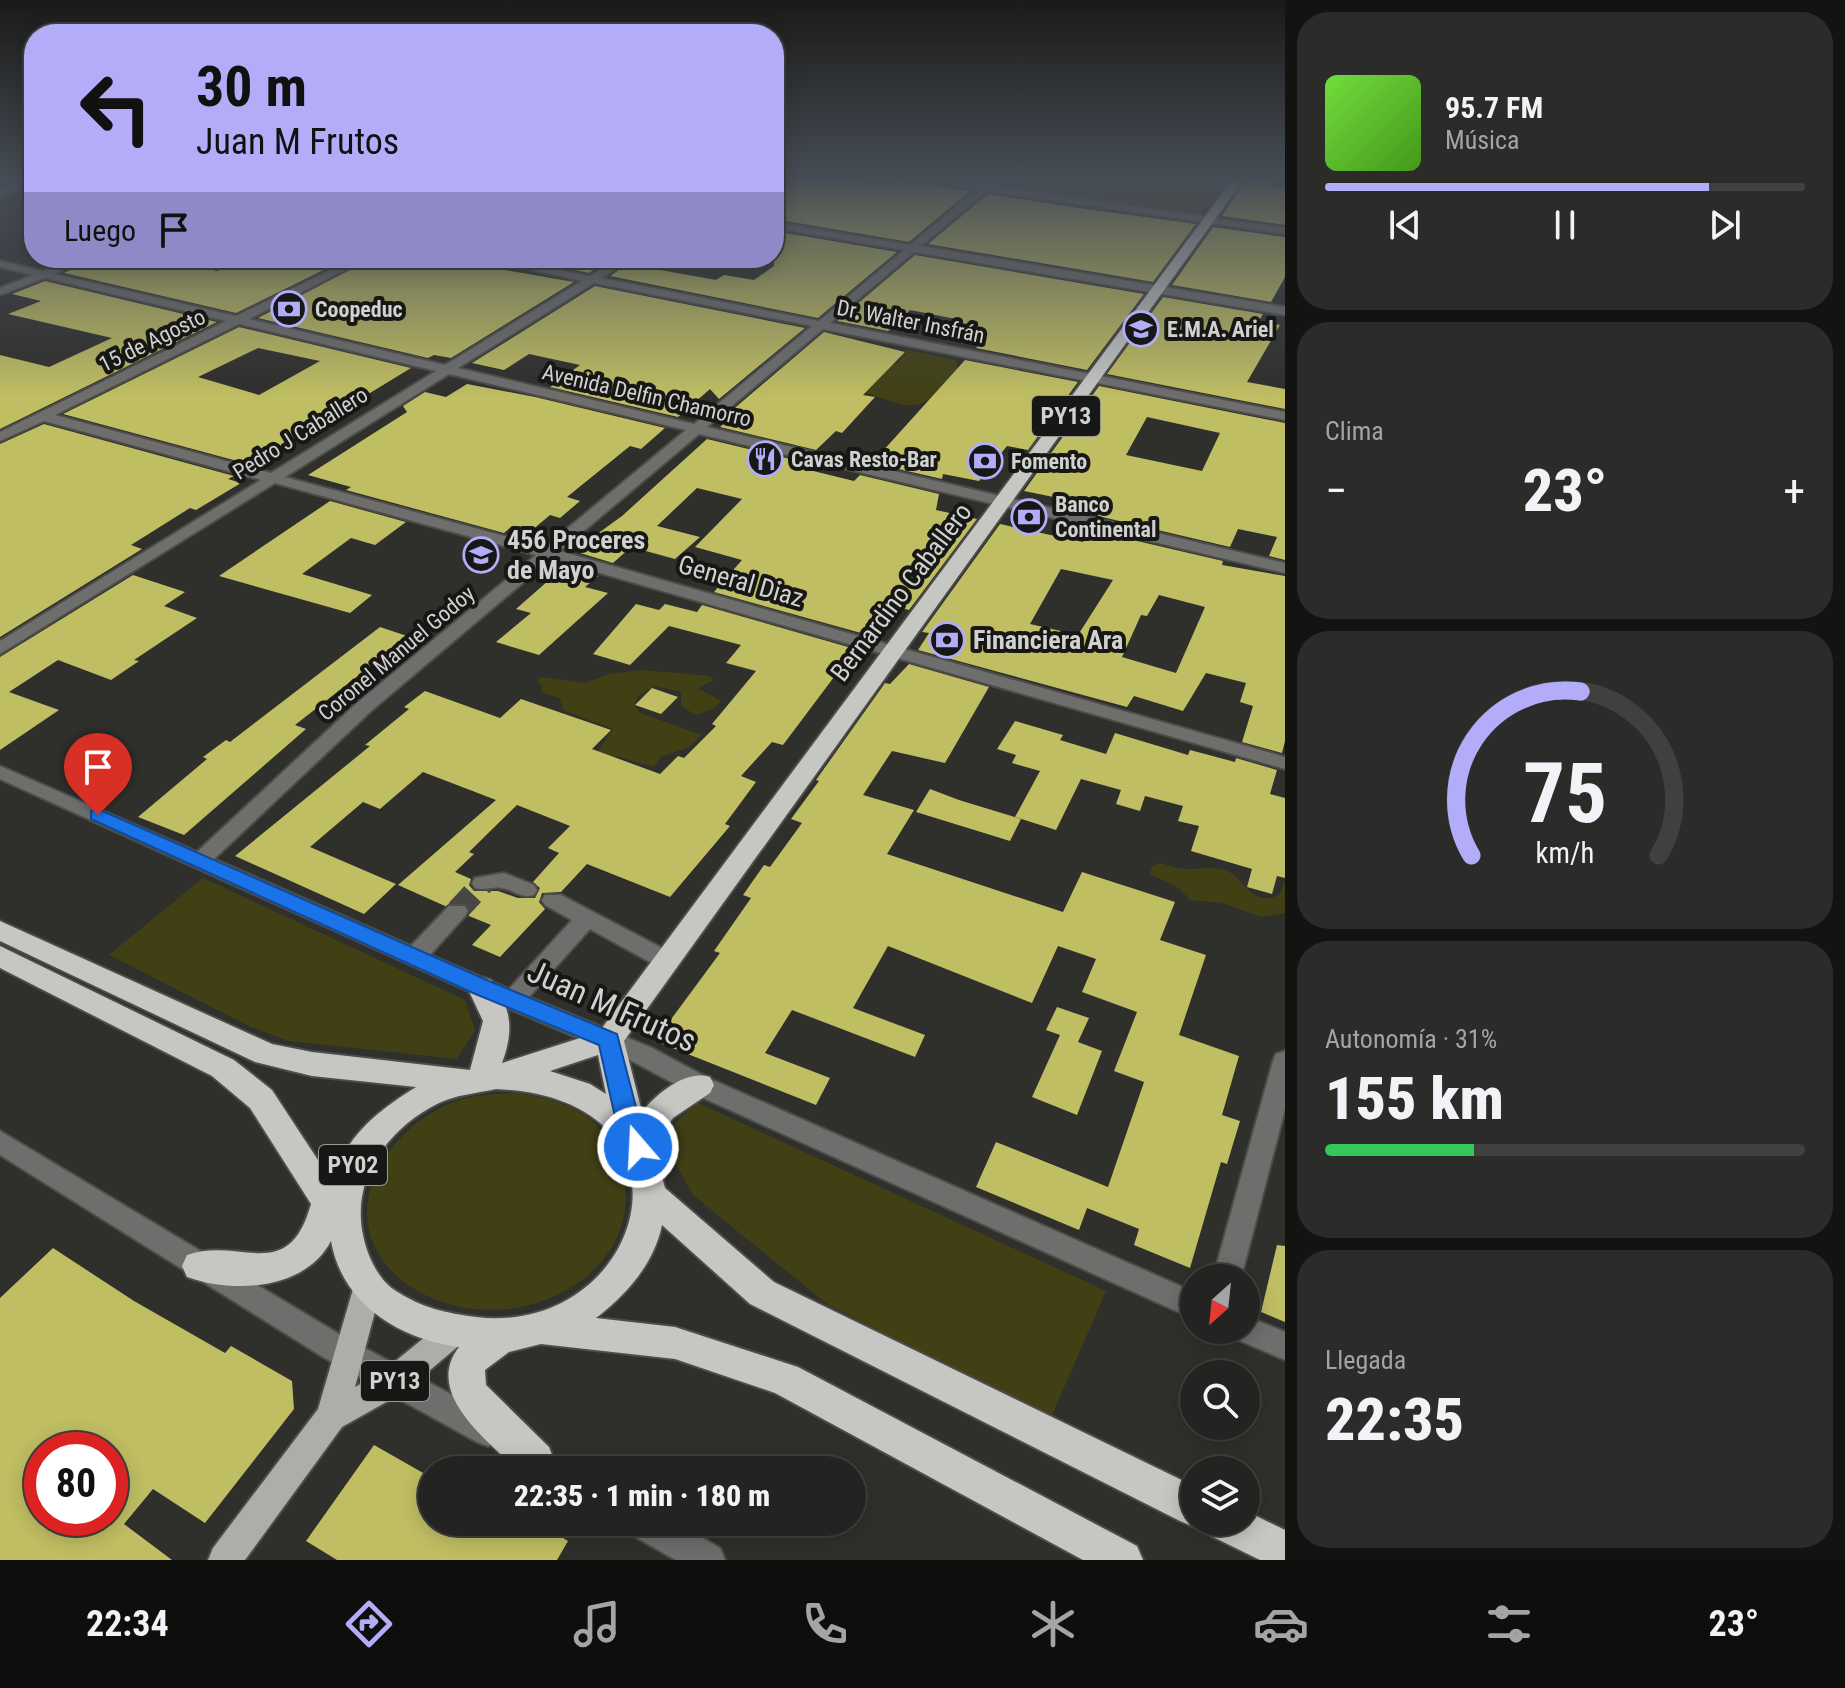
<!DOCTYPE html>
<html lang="es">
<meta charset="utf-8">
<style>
:root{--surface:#232321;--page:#2b2b2a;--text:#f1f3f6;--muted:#a3a4a5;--line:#40403f;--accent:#b3acf9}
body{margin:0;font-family:"Roboto Condensed",sans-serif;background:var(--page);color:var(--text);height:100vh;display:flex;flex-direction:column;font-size:30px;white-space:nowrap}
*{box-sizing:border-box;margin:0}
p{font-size:26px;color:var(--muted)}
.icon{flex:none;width:44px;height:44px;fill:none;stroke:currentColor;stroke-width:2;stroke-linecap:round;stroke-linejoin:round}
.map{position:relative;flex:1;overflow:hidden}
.details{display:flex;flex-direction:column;gap:12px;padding:12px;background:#131312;width:560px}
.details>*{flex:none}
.hud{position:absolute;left:24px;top:24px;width:760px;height:244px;border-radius:32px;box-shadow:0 4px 20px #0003,0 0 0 2px var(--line);background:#b3acf9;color:#111;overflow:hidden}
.needle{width:52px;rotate:207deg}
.controls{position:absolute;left:1180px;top:1264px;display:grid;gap:16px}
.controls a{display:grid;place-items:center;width:80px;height:80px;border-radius:50%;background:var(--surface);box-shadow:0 4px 20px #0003,0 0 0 2px var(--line);font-size:40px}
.speed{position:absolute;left:24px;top:1432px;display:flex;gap:16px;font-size:40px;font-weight:700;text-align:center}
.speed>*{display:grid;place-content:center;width:104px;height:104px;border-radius:50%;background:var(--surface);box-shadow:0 4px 20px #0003,0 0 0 2px var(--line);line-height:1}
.speed .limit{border:12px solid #d22;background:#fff;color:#111}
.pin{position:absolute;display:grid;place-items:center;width:68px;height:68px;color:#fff;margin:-82px -34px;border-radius:50% 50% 50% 0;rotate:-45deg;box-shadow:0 0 8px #0007}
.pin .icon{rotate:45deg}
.me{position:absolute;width:88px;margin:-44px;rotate:341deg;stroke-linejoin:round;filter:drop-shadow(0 0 6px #0008)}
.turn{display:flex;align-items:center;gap:28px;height:168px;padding:0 40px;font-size:36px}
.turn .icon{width:104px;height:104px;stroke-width:2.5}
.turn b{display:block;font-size:56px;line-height:68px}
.then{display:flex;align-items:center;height:76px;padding:0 40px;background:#0003;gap:16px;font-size:30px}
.big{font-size:60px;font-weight:800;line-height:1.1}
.details .tile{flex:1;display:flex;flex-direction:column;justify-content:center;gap:12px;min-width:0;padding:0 28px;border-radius:32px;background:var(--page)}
.details .dial{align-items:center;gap:0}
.dial svg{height:208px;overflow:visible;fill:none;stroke:var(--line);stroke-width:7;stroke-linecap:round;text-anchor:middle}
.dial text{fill:var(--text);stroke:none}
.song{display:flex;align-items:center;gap:24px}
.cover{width:96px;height:96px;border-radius:12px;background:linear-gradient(135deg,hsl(100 70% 55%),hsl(100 70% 35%))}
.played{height:8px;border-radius:4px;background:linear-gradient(90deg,var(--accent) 80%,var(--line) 80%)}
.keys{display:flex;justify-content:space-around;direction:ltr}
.heat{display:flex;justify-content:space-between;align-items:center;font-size:44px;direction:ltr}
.charge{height:12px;border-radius:6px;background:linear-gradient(90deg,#34c759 31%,var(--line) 0)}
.trip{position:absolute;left:418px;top:1456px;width:448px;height:80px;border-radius:40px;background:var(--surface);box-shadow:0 4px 20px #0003,0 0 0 2px var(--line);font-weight:800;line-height:80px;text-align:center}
.dock{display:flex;height:128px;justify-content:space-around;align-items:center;background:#0e0e0d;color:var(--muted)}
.dock .icon{width:56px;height:56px}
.dock .active{color:var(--accent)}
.dock b{font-size:36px;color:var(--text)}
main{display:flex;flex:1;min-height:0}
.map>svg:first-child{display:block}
</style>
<main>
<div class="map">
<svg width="1285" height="1560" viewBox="0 0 1285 1560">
<rect width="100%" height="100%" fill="#2f2f2c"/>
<g fill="#414015">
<polygon points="1005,179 1227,179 1199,215 997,186"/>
<path d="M908,350L956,360L959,375C915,416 916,409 861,391L888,365L897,364Z"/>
<polygon points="642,670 710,676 714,680 698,688 721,701 715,708 696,715 681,706 681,692 656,686 638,696 634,706 640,713 702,735 688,748 662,756 653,767 617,756 602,759 598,751 613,729 563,710 560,698 541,692 543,687 538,682 541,677 585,683 609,674"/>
<path d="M1160,863C1168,865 1175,868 1184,869C1200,870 1210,865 1227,871C1245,878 1251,908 1279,895L1285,880V913L1261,917L1222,903L1190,900L1179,888L1150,874L1152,867Z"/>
<polygon points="203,878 465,1000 475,1030 457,1059 289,1041 251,1027 109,955"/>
<path d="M518,1093C540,1097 561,1101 581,1113C630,1143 640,1211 606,1256C556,1321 448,1329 391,1270C336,1212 385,1133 446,1105C468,1095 494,1094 518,1093Z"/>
<polygon points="698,1103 1106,1291 1050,1420 827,1304 693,1195 670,1154 666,1130"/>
</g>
<g fill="#c0be63" fill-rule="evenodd">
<polygon points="774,179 844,179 890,186 897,181 970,191 909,242 774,219"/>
<polygon points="1247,179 1278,179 1272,188 1285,189 1285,225 1222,216"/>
<polygon points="988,194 1072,207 1196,224 1153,282 928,244"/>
<polygon points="1213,227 1285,237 1285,277 1271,302 1172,285"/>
<polygon points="774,231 897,252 818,318 610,276 627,264 716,280 724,275 754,280 774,266"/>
<polygon points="915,255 1144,294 1087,370 976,348 980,344 939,336 956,319 910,310 888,331 837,321"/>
<polygon points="93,258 158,258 217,271 237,262 238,258 348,258 236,313 64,273"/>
<polygon points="372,258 435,258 574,282 451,358 434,355 428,358 258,318"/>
<polygon points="541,258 591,258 608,261 589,273 534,262"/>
<polygon points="45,281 217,322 0,429 0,355 49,367 112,338 8,314 41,301 12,294"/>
<polygon points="595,286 805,328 719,399 710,389 678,417 550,387 580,365 529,354 504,370 472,363"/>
<polygon points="1163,297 1263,314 1259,321 1280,325 1247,382 1285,389 1285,409 1107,374"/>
<path d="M239,327L411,368L252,465L63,414ZM258,348L320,361L259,395L198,377Z"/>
<polygon points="824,332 905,352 863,395 875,397 842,433 836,431 816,450 720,427 733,415 730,412"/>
<polygon points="965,360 1078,382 1028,450 1007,446 979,481 943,474 942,479 872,463"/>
<polygon points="467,384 535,397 665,428 641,449 630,446 567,497 580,501 560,518 550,515 531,531 512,526 504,533 346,490 351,487 308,475 407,412 403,406 425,392 446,397"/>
<path d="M1099,386L1285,423V560L1269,556L1277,537L1238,529L1230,547L1098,516L1103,507L1024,491ZM1147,417L1220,433L1202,471L1126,455Z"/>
<polygon points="44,424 234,476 228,479 241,483 196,510 190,508 131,545 142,549 0,637 0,444"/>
<polygon points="707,439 803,462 797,467 854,481 860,475 939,494 936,510 977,519 909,610 888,604 861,633 714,592 742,560 695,547 742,499 697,488 657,526 700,537 675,559 631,547 613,563 580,553 598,538 593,537 622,516"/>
<polygon points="330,501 406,522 375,545 351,538 302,574 372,595 350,613 219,576"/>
<path d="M1000,524L1083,542L1090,530L1223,561L1222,565L1285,576V741L1282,753L1242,742L1253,706L1240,702L1246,683L1206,673L1183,711L1134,696L1127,707L918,650L929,633L922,632ZM1061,569L1113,580L1078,635L1030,624ZM1159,595L1205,607L1176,673L1122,657L1141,615L1147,616Z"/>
<polygon points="565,566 598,576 585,587 608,593 539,655 496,642 531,613 516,609"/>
<polygon points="133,575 185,592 164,606 197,618 134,660 139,661 111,680 58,660 9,692 59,710 0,750 0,657"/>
<path d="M636,604L659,610L665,604L697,612L702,605L848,647L845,651L852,653L783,745L772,742L741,776L756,782L725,824L730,826L670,897L587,864L561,892L542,893L539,902L545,909L500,957L472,945L491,925L469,916L468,904L445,906L398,885L496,800L423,772L380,809L363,802L310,847L396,884L364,914L235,856L370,746L365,745L409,709L404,707L425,691L500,718L521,699L611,730L592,749L660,774L678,756L684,758L716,726L712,724L756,671L726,663L741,645L669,626L630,665L593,654ZM517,805L570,826L548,848L559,853L533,882L540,888L535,898H518L498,891H474L469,885L471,879L455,872L474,854L469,852Z"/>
<polygon points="380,627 416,639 385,664 377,661 295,725 306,729 184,835 138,817 207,759 203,757 226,740 230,742"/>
<polygon points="909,664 989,687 945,763 892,751 863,795 914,810 887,854 1063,912 1082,872 1175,902 1160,940 1206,955 1179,1035 1239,1056 1222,1115 1240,1121 1227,1164 1221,1162 1190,1268 1134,1245 1139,1229 1087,1208 1079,1230 976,1187 996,1142 1108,1187 1144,1082 1114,1071 1137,1012 1082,992 1096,959 1058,946 1032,1003 888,946 853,1008 925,1035 915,1057 792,1010 765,1053 830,1078 816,1105 655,1041 720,953 714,951 751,898 743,895 764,865 770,867 802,823 791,819 819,781 816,780 885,683 890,684"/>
<polygon points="652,688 678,697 661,714 635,705"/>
<polygon points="1015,721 1063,735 1060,740 1106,754 1115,733 1188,755 1190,750 1235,762 1236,758 1277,770 1270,794 1285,798 1285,878 1277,876 1272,894 1247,887 1252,869 1191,851 1199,826 1178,821 1183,806 1145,796 1140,811 1116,804 1121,790 1081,779 1056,830 1015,817 1040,771 1012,763 1016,755 997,749"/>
<polygon points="930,789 959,800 1021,819 1010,841 916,812"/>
<polygon points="1057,1007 1089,1018 1078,1042 1102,1051 1077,1115 1032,1097 1060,1035 1046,1030"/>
<polygon points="1277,1245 1285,1246 1285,1322 1261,1312"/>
<path d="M53,1248L134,1301L225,1353L231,1346L292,1381L294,1409L205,1523L153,1489L124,1524L172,1560H0V1298ZM42,1450H110V1518H42Z"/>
<polygon points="374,1445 432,1478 432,1522 536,1522 568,1541 557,1560 337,1560 306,1541"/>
</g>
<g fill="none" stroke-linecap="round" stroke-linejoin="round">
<polyline stroke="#474744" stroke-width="23" stroke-dasharray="23 12" stroke-linecap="butt" points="457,911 483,883"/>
<defs>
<g id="minor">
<polygon points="34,179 34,185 0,196 0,190"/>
<path d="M923,179L983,184L989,179H999L993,186L1285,228V234L987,191L921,246L1285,307V315L914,252L830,323L1285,412V420L823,329L707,427L1285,563V573L699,434L560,551L1285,757V769L551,559L371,711L214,859L411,946L449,906H465L468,911L465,916L430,955L509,989L572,920L545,905L542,900L545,895H561L675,955L679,961L675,967H659L590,929L529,997L652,1048L708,1078L1194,1292V1319L690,1092L634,1062L473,993L0,779V766L197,852L357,703L536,555L275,483L0,654V641L261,480L44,421L0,441V432L226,321L45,278L0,295V288L33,275L0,267V261L43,271L75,258H90L55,274L236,316L355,258H369L249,319L445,365L582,281L478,258H500L590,276L618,258H631L602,278L819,321L904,250L774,228V222L910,245L977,189ZM594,283L812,326L694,424L458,368ZM239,324L436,371L271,473L55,415ZM449,374L686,430L545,547L285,477Z"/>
<path d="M504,873L534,885L537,890L534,895C520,899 515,890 502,888C493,886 485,891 475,888L472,883L475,878Z"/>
<polygon points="1285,1051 1285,1109 1241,1278 1213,1278 1273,1061 1276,1054"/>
<polygon points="0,1131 344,1337 499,1420 504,1431 499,1442 488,1446 477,1442 323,1357 0,1155"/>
<polygon points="1246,1316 1285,1332 1285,1360 1236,1339 1232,1330 1246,1330"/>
<polygon points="626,1522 674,1522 720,1548 725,1560 676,1560 630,1534"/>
</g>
<polygon id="major" points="367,1276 377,1280 381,1289 355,1387 382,1372 441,1324 451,1320 461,1324 466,1334 461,1344 404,1392 342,1427 245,1560 208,1560 213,1548 318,1409 353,1289 357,1280"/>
<g id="highway">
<path d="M1233,179H1244L624,1041L642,1112C656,1094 686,1069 710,1077L714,1085L710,1093L673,1118L654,1147L665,1188L774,1282L1194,1486V1522H1205L1194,1527L1180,1521L750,1304L662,1225C654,1264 626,1295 596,1318L675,1327L798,1367L1137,1546L1143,1560H1083L775,1393L675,1359L541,1344L509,1352L485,1370L486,1385L549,1447L554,1460L550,1470H518C488,1441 423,1393 459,1347C399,1339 342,1304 331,1241C305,1290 234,1294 187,1277L182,1266L187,1255C241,1236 288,1286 311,1204L250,1108L212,1076L0,968V946L234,1060L272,1090L333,1183C344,1136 378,1111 416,1087L312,1076L255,1062L0,941V921L272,1044L312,1052L470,1070L483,1021L467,987L471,980L481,977L491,980C512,1009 514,1030 502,1063L599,1032ZM598,1055L606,1094L590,1084L550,1071ZM496,1089C714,1098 644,1337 476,1317C446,1313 422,1308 396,1291C378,1280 367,1255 363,1235C351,1178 388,1129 437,1104C454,1095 478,1093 496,1089Z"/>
<polygon points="1246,1511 1285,1530 1285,1560 1260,1560 1211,1536 1205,1522 1246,1522"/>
</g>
</defs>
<use href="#minor" stroke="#4c4c49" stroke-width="4"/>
<use href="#major" stroke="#4c4c49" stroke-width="4"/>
<use href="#highway" stroke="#4c4c49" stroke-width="4"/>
<use href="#minor" fill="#6e6e6d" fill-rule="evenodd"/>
<use href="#major" fill="#adaeaa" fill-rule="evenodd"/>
<use href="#highway" fill="#c6c7c3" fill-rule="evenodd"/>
</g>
<linearGradient id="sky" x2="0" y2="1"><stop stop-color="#1a1a18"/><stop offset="0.45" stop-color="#474d56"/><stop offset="1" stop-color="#474d56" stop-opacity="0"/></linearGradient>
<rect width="1285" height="398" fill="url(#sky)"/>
<polygon fill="#1a73e8" stroke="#114b97" stroke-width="2" points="98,809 489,981 617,1034 643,1134 650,1147 647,1154 638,1157 630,1154 619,1135 599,1045 473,993 91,819 91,811"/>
<defs>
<symbol id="bank-ring" viewBox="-11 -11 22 22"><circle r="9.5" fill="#171716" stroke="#b3acf9" stroke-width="1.5"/><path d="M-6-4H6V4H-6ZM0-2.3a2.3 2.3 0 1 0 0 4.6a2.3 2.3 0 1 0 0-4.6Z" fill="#b3acf9"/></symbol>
<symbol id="school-ring" viewBox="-11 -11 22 22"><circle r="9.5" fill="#171716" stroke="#b3acf9" stroke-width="1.5"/><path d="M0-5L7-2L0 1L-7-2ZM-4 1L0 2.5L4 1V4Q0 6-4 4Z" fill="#b3acf9"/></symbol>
<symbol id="restaurant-ring" viewBox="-11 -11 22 22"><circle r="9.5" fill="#171716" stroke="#b3acf9" stroke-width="1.5"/><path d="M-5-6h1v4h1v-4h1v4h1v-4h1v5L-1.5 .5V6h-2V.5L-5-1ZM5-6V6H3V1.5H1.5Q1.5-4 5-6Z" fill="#b3acf9"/></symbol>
</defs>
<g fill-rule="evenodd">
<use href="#bank-ring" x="269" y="289" width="40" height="40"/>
<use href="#school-ring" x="1121" y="309" width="40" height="40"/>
<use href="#restaurant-ring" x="745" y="439" width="40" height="40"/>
<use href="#bank-ring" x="965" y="441" width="40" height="40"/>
<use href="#bank-ring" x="1009" y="497" width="40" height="40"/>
<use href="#school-ring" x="461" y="535" width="40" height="40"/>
<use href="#bank-ring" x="927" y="620" width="40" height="40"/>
</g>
<g text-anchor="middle" stroke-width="8" stroke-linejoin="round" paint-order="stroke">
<g font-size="22" font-weight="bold" fill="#d1d1cf" stroke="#171716" text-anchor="start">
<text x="315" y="317">Coopeduc</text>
<text x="1167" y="337">E.M.A. Ariel</text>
<text x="791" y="467">Cavas Resto-Bar</text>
<text x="1011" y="469">Fomento</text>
<text x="1055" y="512">Banco<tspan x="1055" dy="25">Continental</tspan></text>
</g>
<g font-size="22" fill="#d1d1cf" stroke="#171716">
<text transform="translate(911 321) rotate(11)" y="8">Dr. Walter Insfrán</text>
<text transform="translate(152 340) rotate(-26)" y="8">15 de Agosto</text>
<text transform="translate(647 395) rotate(13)" y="8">Avenida Delfin Chamorro</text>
<text transform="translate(300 433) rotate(-32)" y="8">Pedro J Caballero</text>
<text transform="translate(396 653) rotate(-40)" y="8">Coronel Manuel Godoy</text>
</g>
<g fill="#171716" stroke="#999998" stroke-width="2">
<rect x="1032" y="396" width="68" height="40" rx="6"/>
<rect x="319" y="1145" width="68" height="40" rx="6"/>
<rect x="361" y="1361" width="68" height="40" rx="6"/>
</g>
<g font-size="24" font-weight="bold" fill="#d1d1cf">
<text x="1066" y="424">PY13</text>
<text x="353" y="1173">PY02</text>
<text x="395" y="1389">PY13</text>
</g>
<g font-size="26" font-weight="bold" fill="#d1d1cf" stroke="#171716" text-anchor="start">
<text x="507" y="549">456 Proceres<tspan x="507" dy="30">de Mayo</tspan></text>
<text x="973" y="649">Financiera Ara</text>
</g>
<g font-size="26" fill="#d1d1cf" stroke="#171716">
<text transform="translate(741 581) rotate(16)" y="9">General Diaz</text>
<text transform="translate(901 592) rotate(-53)" y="9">Bernardino Caballero</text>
</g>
<g font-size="32" fill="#d1d1cf" stroke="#171716">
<text transform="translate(612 1006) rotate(24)" y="11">Juan M Frutos</text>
</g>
</g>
</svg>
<div class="controls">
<a><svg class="needle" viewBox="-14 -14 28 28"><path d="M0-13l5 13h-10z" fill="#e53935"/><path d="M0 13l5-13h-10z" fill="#a3a4a5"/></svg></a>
<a><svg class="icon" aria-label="search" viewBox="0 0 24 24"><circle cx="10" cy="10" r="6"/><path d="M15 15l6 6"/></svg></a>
<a><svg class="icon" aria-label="layers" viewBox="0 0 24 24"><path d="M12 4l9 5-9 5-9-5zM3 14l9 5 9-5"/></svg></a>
</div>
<div class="speed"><div class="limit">80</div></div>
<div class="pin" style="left:98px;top:815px;background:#d93025"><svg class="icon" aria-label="arrive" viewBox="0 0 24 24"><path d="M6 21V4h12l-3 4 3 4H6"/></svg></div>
<svg class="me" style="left:638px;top:1147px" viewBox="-20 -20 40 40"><circle r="17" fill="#1a73e8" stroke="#fff" stroke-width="3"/><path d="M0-11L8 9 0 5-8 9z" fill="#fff"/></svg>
<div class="trip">22:35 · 1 min · 180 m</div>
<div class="hud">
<div class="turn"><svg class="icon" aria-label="left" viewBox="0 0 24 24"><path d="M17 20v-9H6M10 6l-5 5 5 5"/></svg><div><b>30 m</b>Juan M Frutos</div></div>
<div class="then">Luego<svg class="icon" aria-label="arrive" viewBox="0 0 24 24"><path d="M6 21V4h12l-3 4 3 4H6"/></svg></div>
</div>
</div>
<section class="details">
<div class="tile">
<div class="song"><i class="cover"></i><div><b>95.7 FM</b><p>Música</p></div></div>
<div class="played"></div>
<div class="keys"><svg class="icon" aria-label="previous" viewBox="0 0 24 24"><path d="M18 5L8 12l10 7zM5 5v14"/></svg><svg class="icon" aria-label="pause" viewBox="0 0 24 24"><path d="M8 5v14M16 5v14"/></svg><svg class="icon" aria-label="next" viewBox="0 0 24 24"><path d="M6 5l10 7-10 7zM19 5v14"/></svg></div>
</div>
<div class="tile"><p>Clima</p>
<div class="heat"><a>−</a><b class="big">23°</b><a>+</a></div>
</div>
<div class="tile dial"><svg viewBox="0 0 100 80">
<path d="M14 69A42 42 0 1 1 86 69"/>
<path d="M14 69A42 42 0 0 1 56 6" stroke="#b3acf9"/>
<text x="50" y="56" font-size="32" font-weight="700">75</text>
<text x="50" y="72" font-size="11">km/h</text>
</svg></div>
<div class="tile"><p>Autonomía · 31%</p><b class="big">155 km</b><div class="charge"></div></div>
<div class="tile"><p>Llegada</p><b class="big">22:35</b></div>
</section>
</main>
<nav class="dock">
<b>22:34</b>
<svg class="icon active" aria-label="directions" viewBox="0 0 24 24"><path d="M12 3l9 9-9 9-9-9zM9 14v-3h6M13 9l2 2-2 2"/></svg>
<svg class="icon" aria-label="music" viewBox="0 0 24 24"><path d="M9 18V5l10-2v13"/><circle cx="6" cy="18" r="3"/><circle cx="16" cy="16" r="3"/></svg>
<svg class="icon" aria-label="phone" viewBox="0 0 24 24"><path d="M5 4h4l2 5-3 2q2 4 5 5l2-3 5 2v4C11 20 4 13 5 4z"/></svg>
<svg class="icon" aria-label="climate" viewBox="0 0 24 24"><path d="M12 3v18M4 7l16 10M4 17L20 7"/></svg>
<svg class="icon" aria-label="car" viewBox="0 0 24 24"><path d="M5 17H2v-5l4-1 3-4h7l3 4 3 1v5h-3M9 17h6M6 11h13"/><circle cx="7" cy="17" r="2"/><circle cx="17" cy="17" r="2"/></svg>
<svg class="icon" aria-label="filters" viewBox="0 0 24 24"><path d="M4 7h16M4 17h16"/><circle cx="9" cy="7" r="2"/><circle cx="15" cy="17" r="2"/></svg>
<b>23°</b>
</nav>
